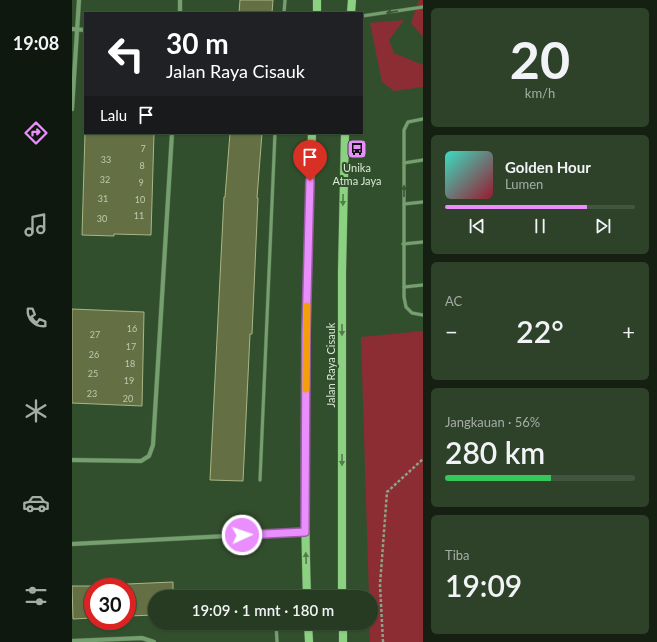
<!DOCTYPE html>
<html lang="id">
<meta charset="utf-8">
<style>
:root{--surface:#263b22;--page:#2e422a;--text:#f1f3f6;--muted:#a4ada5;--line:#425540;--accent:#ea8dfd}
body{margin:0;font-family:Lato,sans-serif;background:var(--page);color:var(--text);height:100vh;display:flex;flex-direction:column;font-size:15px;white-space:nowrap}
*{box-sizing:border-box;margin:0}
p{font-size:13px;color:var(--muted)}
.icon{flex:none;width:22px;height:22px;fill:none;stroke:currentColor;stroke-width:2;stroke-linecap:round;stroke-linejoin:round}
.map{position:relative;flex:1;overflow:hidden}
.side{display:flex;flex-direction:column;gap:8px;padding:8px;background:#152013;width:234px}
.side>*{flex:none}
.top-card{position:absolute;left:12px;top:12px;width:279px;height:122px;border-radius:0px;box-shadow:0 1px 3px #0004,0 0 0 1px var(--line);background:#202124;color:#fff;overflow:hidden}
.speed{position:absolute;left:12px;top:578px;display:flex;gap:8px;font-size:20px;font-weight:700;text-align:center}
.speed>*{display:grid;place-content:center;width:52px;height:52px;border-radius:50%;background:var(--surface);box-shadow:0 1px 3px #0004,0 0 0 1px var(--line);line-height:1}
.speed .limit{border:6px solid #d22;background:#fff;color:#111}
.pin{position:absolute;display:grid;place-items:center;width:34px;height:34px;color:#fff;margin:-41px -17px;border-radius:50% 50% 50% 0;rotate:-45deg;box-shadow:0 0 4px #0007}
.pin .icon{rotate:45deg}
.me{position:absolute;width:44px;margin:-22px;rotate:87deg;stroke-linejoin:round;filter:drop-shadow(0 0 3px #0008)}
.turn{display:flex;align-items:center;gap:14px;height:84px;padding:0 16px;font-size:18px}
.turn .icon{width:52px;height:52px;stroke-width:2.5}
.turn b{display:block;font-size:28px;line-height:34px}
.then{display:flex;align-items:center;height:38px;padding:0 16px;background:#0003;gap:8px;font-size:15px}
.big{font-size:30px;font-weight:600;line-height:1.1}
.side .widget{flex:1;display:flex;flex-direction:column;justify-content:center;gap:6px;min-width:0;padding:0 14px;border-radius:6px;background:var(--page)}
.side .dial{align-items:center;gap:0}
.dial b{font-size:52px;line-height:1}
.song{display:flex;align-items:center;gap:12px}
.cover{width:48px;height:48px;border-radius:6px;background:linear-gradient(135deg,hsl(170 70% 55%),hsl(350 70% 35%))}
.played{height:4px;border-radius:2px;background:linear-gradient(90deg,var(--accent) 75%,var(--line) 75%)}
.keys{display:flex;justify-content:space-around;direction:ltr}
.heat{display:flex;justify-content:space-between;align-items:center;font-size:22px;direction:ltr}
.charge{height:6px;border-radius:3px;background:linear-gradient(90deg,#34c759 56%,var(--line) 0)}
.trip{position:absolute;left:76px;top:590px;width:230px;height:40px;border-radius:20px;background:var(--surface);box-shadow:0 1px 3px #0004,0 0 0 1px var(--line);font-weight:600;line-height:40px;text-align:center}
main{display:flex;flex:1;min-height:0}
.tab-bar{display:flex;flex-direction:column;width:72px;justify-content:space-around;align-items:center;background:#0f180e;color:var(--muted)}
.tab-bar .icon{width:28px;height:28px}
.tab-bar .current{color:var(--accent)}
.tab-bar b{font-size:18px;color:var(--text)}
.map>svg:first-child{display:block}
</style>
<main>
<nav class="tab-bar">
<b>19:08</b>
<svg class="icon current" aria-label="directions" viewBox="0 0 24 24"><path d="M12 3l9 9-9 9-9-9zM9 14v-3h6M13 9l2 2-2 2"/></svg>
<svg class="icon" aria-label="music" viewBox="0 0 24 24"><path d="M9 18V5l10-2v13"/><circle cx="6" cy="18" r="3"/><circle cx="16" cy="16" r="3"/></svg>
<svg class="icon" aria-label="phone" viewBox="0 0 24 24"><path d="M5 4h4l2 5-3 2q2 4 5 5l2-3 5 2v4C11 20 4 13 5 4z"/></svg>
<svg class="icon" aria-label="climate" viewBox="0 0 24 24"><path d="M12 3v18M4 7l16 10M4 17L20 7"/></svg>
<svg class="icon" aria-label="car" viewBox="0 0 24 24"><path d="M5 17H2v-5l4-1 3-4h7l3 4 3 1v5h-3M9 17h6M6 11h13"/><circle cx="7" cy="17" r="2"/><circle cx="17" cy="17" r="2"/></svg>
<svg class="icon" aria-label="filters" viewBox="0 0 24 24"><path d="M4 7h16M4 17h16"/><circle cx="9" cy="7" r="2"/><circle cx="15" cy="17" r="2"/></svg>
</nav>
<div class="map">
<svg width="351" height="642" viewBox="0 0 351 642">
<rect width="100%" height="100%" fill="#324f2d"/>
<g fill="#8c2d33">
<polygon points="347,0 351,0 351,37 339,23"/>
<polygon points="332,20 317,40 322,53 351,65 351,87 322,91 310,82 298,23"/>
<polygon points="351,331 351,642 298,642 297,623 299,623 299,597 297,597 289,337"/>
</g>
<g fill="#647043" stroke="#a9b686">
<polygon points="168,0 201,0 200,13 167,13"/>
<polygon points="13,133 82,133 79,235 42,234 42,236 10,235"/>
<polygon points="158,133 190,133 185,198 186,198 180,334 178,334 171,481 138,480 152,197 153,197"/>
<polygon points="0,309 72,312 70,406 0,403"/>
<polygon points="101,582 101,597 83,597 83,615 56,616 55,584"/>
<polygon points="0,586 21,586 21,618 1,619"/>
</g>
<g fill="none" stroke-linecap="round" stroke-linejoin="round">
<defs>
<g id="lane">
<polyline points="212,13 213,0"/>
<polyline points="290,16 351,7"/>
<polyline points="351,119 336,122 332,130 332,297 334,307 340,313 351,315"/>
<polyline points="332,163 351,160"/>
<polyline points="332,204 351,202"/>
<polyline points="331,244 351,242"/>
<polyline points="332,287 351,285"/>
<polyline points="188,480 203,133"/>
<polyline points="204,623 205,642"/>
</g>
<g id="street">
<polyline points="108,13 108,0"/>
<polyline points="0,29 13,30"/>
<polyline points="0,109 7,0"/>
<polyline points="0,460 69,461 77,456 81,445 100,133"/>
<polyline points="0,544 233,532"/>
<polyline points="0,641 70,638 82,642"/>
</g>
<g id="secondary">
<polyline points="245,13 245,0"/>
<polyline points="279,13 280,0"/>
<path d="M235,597C230,442 234,287 240,133"/>
<polyline points="270,597 270,272 273,133"/>
<polyline points="236,623 237,642"/>
<polyline points="271,623 271,642"/>
</g>
</defs>
<use href="#lane" stroke="#506b4b" stroke-width="4"/>
<use href="#street" stroke="#506b4b" stroke-width="5"/>
<use href="#secondary" stroke="#506b4b" stroke-width="9"/>
<polyline stroke="#8ba287" stroke-width="2.5" stroke-dasharray="3 2" stroke-linecap="butt" points="311,642 308,585 315,492 351,459"/>
<use href="#lane" stroke="#759f6e" stroke-width="3"/>
<use href="#street" stroke="#759f6e" stroke-width="4"/>
<use href="#secondary" stroke="#8cd081" stroke-width="8"/>
</g>
<defs><path id="oneway-solid" d="M-6-.8H1V-3.2L6.5 0L1 3.2V.8H-6Z"/></defs>
<g fill="#395734">
<use href="#oneway-solid" transform="translate(320 12) rotate(171)"/>
<use href="#oneway-solid" transform="translate(332 191) rotate(-89)"/>
</g>
<g fill="#527c4a">
<use href="#oneway-solid" transform="translate(271 200) rotate(91)"/>
<use href="#oneway-solid" transform="translate(270 330) rotate(90)"/>
<use href="#oneway-solid" transform="translate(270 460) rotate(90)"/>
<use href="#oneway-solid" transform="translate(234 558) rotate(-92)"/>
</g>
<g fill="none" stroke-linecap="round" stroke-linejoin="round">
<defs>
<polyline id="route" points="170,535 233,532 234,332 238,181"/>
</defs>
<use href="#route" stroke="#985ca4" stroke-width="10"/>
<use href="#route" stroke="#ea8dfd" stroke-width="7"/>
<polyline stroke="#f59e0b" stroke-width="7" points="234,389 235,306"/>
</g>
<defs>
<symbol id="bus-square" viewBox="-11 -11 22 22"><rect x="-9" y="-9" width="18" height="18" rx="4" fill="#ea8dfd" stroke="#324f2d"/><path d="M-5-6H5V4H4V6H2V4H-2V6H-4V4H-5ZM-3.5-4V0h7V-4ZM-3.5 1.2v1.5H-2V1.2ZM2 1.2v1.5H3.5V1.2Z" fill="#111"/></symbol>
</defs>
<g fill-rule="evenodd">
<use href="#bus-square" x="274" y="138" width="22" height="22"/>
</g>
<g text-anchor="middle" stroke-width="4" stroke-linejoin="round" paint-order="stroke">
<g font-size="9" fill="#bbcbb0">
<text x="71" y="152">7</text>
<text x="34" y="163">33</text>
<text x="70" y="169">8</text>
<text x="33" y="183">32</text>
<text x="69" y="186">9</text>
<text x="31" y="202">31</text>
<text x="68" y="203">10</text>
<text x="67" y="219">11</text>
<text x="30" y="222">30</text>
<text x="60" y="332">16</text>
<text x="23" y="338">27</text>
<text x="59" y="350">17</text>
<text x="22" y="358">26</text>
<text x="58" y="367">18</text>
<text x="21" y="377">25</text>
<text x="57" y="384">19</text>
<text x="20" y="397">23</text>
<text x="56" y="402">20</text>
</g>
<g font-size="11" fill="#d8e9d5" stroke="#324f2d">
<text x="285" y="172">Unika<tspan x="285" dy="13">Atma Jaya</tspan></text>
</g>
<g font-size="11" fill="#d8e9d5" stroke="#324f2d">
<text transform="translate(259 365) rotate(-90)" y="4">Jalan Raya Cisauk</text>
</g>
</g>
</svg>
<div class="speed"><div class="limit">30</div></div>
<div class="pin" style="left:238px;top:181px;background:#d93025"><svg class="icon" aria-label="arrive" viewBox="0 0 24 24"><path d="M6 21V4h12l-3 4 3 4H6"/></svg></div>
<svg class="me" style="left:170px;top:535px" viewBox="-20 -20 40 40"><circle r="17" fill="#ea8dfd" stroke="#fff" stroke-width="3"/><path d="M0-11L8 9 0 5-8 9z" fill="#fff"/></svg>
<div class="trip">19:09 · 1 mnt · 180 m</div>
<div class="top-card">
<div class="turn"><svg class="icon" aria-label="left" viewBox="0 0 24 24"><path d="M17 20v-9H6M10 6l-5 5 5 5"/></svg><div><b>30 m</b>Jalan Raya Cisauk</div></div>
<div class="then">Lalu<svg class="icon" aria-label="arrive" viewBox="0 0 24 24"><path d="M6 21V4h12l-3 4 3 4H6"/></svg></div>
</div>
</div>
<section class="side">
<div class="widget dial"><b>20</b><p>km/h</p></div>
<div class="widget">
<div class="song"><i class="cover"></i><div><b>Golden Hour</b><p>Lumen</p></div></div>
<div class="played"></div>
<div class="keys"><svg class="icon" aria-label="previous" viewBox="0 0 24 24"><path d="M18 5L8 12l10 7zM5 5v14"/></svg><svg class="icon" aria-label="pause" viewBox="0 0 24 24"><path d="M8 5v14M16 5v14"/></svg><svg class="icon" aria-label="next" viewBox="0 0 24 24"><path d="M6 5l10 7-10 7zM19 5v14"/></svg></div>
</div>
<div class="widget"><p>AC</p>
<div class="heat"><a>−</a><b class="big">22°</b><a>+</a></div>
</div>
<div class="widget"><p>Jangkauan · 56%</p><b class="big">280 km</b><div class="charge"></div></div>
<div class="widget"><p>Tiba</p><b class="big">19:09</b></div>
</section>
</main>
